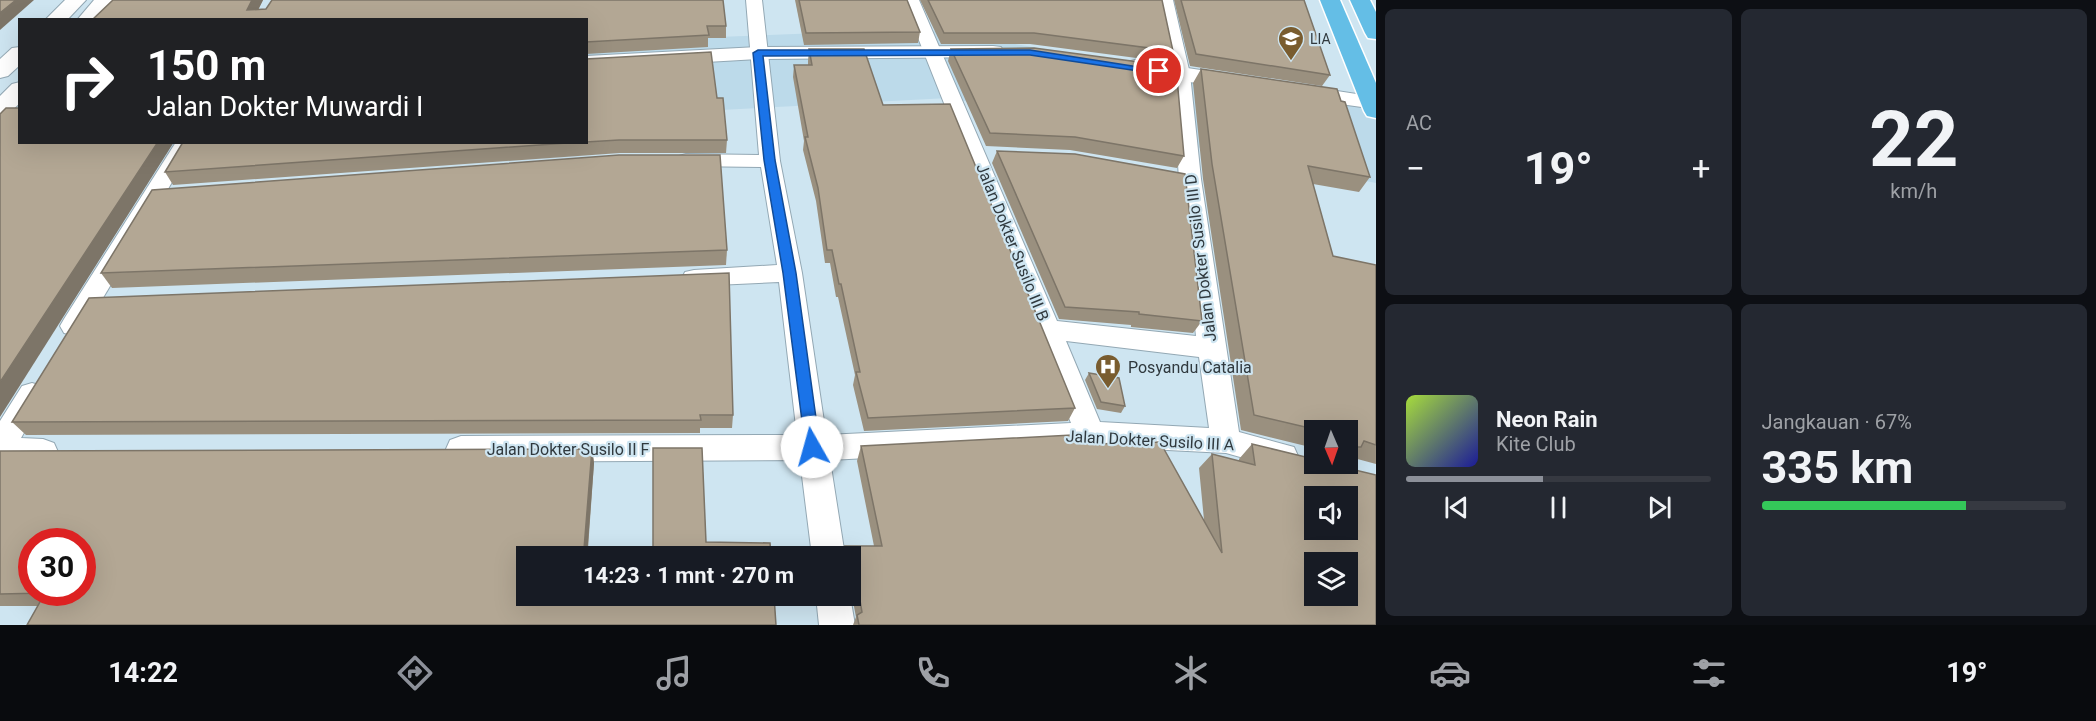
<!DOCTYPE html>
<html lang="id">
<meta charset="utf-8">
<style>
:root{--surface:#171b24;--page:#242831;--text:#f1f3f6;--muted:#9ea1a6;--line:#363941;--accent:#8c9099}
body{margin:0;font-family:Roboto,sans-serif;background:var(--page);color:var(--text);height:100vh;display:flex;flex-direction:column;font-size:22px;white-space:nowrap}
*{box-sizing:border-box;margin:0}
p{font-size:20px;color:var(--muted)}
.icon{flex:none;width:33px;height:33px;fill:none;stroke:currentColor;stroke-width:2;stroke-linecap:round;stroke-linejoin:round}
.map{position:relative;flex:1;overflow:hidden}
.panel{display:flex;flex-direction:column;gap:9px;padding:9px;background:#0d0f14;width:720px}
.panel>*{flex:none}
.banner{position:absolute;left:18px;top:18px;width:570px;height:126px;border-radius:0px;box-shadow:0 6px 24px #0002;background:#202124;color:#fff;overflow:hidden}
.needle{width:39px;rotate:178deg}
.buttons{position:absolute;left:1304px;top:420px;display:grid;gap:12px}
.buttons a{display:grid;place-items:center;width:54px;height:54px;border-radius:0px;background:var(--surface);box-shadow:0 6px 24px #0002;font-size:30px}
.speed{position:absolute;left:18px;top:528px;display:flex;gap:12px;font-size:30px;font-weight:700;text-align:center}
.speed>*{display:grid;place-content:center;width:78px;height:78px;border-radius:50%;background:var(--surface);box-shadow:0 6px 24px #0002;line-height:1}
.speed .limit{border:9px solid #d22;background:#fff;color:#111}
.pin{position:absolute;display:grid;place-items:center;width:51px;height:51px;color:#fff;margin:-26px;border:3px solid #fff;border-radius:50%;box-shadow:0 2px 6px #0007}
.me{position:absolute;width:66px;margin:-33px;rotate:353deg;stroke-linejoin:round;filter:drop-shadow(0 0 4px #0008)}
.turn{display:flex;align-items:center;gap:21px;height:126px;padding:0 30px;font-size:27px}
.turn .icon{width:78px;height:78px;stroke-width:2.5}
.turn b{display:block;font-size:42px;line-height:51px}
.big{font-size:45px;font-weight:700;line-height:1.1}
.panel .card{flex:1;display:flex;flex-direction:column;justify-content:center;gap:9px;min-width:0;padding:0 21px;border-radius:9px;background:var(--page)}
.panel .dial{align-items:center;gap:0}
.dial b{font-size:78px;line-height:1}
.song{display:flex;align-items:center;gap:18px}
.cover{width:72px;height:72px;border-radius:9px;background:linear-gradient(135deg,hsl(80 70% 55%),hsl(240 70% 35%))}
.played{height:6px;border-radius:3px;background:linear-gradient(90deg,var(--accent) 45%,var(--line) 45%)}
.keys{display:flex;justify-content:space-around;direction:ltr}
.heat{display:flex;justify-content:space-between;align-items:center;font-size:33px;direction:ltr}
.charge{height:9px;border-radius:4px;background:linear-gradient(90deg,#34c759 67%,var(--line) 0)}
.panel .tiles{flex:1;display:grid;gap:9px;grid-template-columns:repeat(2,1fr)}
.trip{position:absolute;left:516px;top:546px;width:345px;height:60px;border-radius:0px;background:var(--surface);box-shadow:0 6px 24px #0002;font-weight:700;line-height:60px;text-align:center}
.dock{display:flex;height:96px;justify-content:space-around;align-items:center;background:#090b0e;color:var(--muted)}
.dock .icon{width:42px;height:42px}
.dock .on{color:var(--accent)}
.dock b{font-size:27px;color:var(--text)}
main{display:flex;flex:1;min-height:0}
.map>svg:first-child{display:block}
</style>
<main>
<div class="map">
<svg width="1376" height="625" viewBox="0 0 1376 625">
<rect width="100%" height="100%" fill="#cee5f1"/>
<polygon fill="#bcdaea" points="924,29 1371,103 1376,112 1376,183 949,98 587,117 587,42"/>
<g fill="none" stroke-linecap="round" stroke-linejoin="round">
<defs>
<g id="minor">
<path d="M746,0H762L780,161L802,273L826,435L1071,423L903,0H919L1057,321L1196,336L1179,179L1172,74L1157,0H1173L1190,74L1201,179L1239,432L1294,447L1298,456L1294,465L1283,469L1226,453L1090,446L830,460L845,556H812L800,460L461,462L450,458L446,449L450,440L461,436L797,435L779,282L694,286L685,284L682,278L685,272L694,270L777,265L761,167L686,166L679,164L676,160L679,156L686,154L759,155ZM1066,341L1199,357L1209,428L1100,422Z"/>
<polygon points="176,142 196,142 82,333 73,335 64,333 60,326 64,319"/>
<polygon points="32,383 42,386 46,394 21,438 43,439 54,443 58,452 54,461 43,465 0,463 0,421 22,386"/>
<polygon points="816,596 850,596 855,625 819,625"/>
</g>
<g id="tertiary">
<polygon points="65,0 86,0 67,20 45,20"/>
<polygon points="94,0 115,0 98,20 77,20"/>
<polygon points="993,46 1001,47 1004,52 1001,57 758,59 586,69 586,56 758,47"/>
<polygon points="20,47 20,65 8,76 0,78 0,59 12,48"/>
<polygon points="1135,60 1240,76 1248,78 1251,83 1248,88 1240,90 1127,72 1124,67 1127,62"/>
<polygon points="20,82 20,103 8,114 0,116 0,96 12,84"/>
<polygon points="1298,85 1376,97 1376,109 1290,97 1287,92 1290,87"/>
</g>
<g id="trunk">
<polygon points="1320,0 1340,0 1376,83 1376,118 1367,116 1364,111"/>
<polygon points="1350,0 1370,0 1376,12 1376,39 1368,38 1365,33"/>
</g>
</defs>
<use href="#minor" stroke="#93a8b4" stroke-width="2"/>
<use href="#tertiary" stroke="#93a8b4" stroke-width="2"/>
<use href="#trunk" stroke="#fff" stroke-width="3"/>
<use href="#minor" fill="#fff" fill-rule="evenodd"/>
<use href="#tertiary" fill="#fff" fill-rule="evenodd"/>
<use href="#trunk" fill="#64bee6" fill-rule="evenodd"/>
</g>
<g fill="#9a907f" fill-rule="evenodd">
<polygon points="113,0 263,0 258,10 266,9 272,0 723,0 726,26 726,38 708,38 708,47 586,54 586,20 92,20"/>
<polygon points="795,0 907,0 920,32 918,43 804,45"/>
<polygon points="920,0 1162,0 1173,51 1167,62 1030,44 941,44"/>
<polygon points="1174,0 1304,0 1330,75 1322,86 1190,66"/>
<polygon points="809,49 883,105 1075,408 1068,421 864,431 853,385 855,375 838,297 836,297 830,263 825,263 816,201 803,150 804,141 793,77 794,65 808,65 808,61"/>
<polygon points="951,49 1184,156 1177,168 1070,150 986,146 948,61"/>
<polygon points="1201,69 1370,177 1359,192 1313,184 1333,256 1376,265 1376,464 1350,457 1347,460 1347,430 1314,430 1314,448 1241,430 1203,179 1193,83"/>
<polygon points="717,98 727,140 726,153 620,153 173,185 165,172"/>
<polygon points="997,151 1202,321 1193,333 1131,327 1131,325 1059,319 992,163"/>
<polygon points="727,250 726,265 112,288 101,273"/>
<polygon points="1089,373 1125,406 1121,413 1097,409 1085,380"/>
<polygon points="733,415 732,428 700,428 700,433 26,435 12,422"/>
<polygon points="1096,444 1204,520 1199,468 1212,454 1239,461 1239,459 1252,444 1376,625 853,625 856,617 852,596 850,595 850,556 842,556 845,546 874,546 857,461 861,446"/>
<path d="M653,448H702L706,542L770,543L771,556H526V596H774L776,625H27L38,606H0V451L592,449L594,463L588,549L653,548ZM32,542H82V592H32Z"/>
</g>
<g fill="#7d7568">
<polygon points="16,0 34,0 0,30 0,13"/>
<polygon points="252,0 263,0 253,20 247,10"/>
<polygon points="158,142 174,142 0,417 0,382"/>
<polygon points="592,449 594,463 587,556 584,549"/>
</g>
<g fill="#b3a794" stroke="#7d7568" stroke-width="1.5" fill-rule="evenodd">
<polygon points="0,0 16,0 0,13"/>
<polygon points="113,0 252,0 247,10 266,9 272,0 723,0 726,26 707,26 709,35 586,42 586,20 92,20"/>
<polygon points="799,0 907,0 920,32 806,33"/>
<polygon points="928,0 1162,0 1173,51 1034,33 944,33"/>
<polygon points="1181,0 1304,0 1330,75 1196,54"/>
<polygon points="1034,48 1176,67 1184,156 1075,137 990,133 951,49"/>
<polygon points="809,49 864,49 883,105 950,104 1075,408 868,418 856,372 860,372 841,284 839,284 832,250 827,250 818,188 805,137 808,137 794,65 812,65"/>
<polygon points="711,52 717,98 723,98 727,140 619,140 586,142 586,59"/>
<polygon points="1201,69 1337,89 1341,101 1345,102 1370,177 1308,166 1333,256 1376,265 1376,445 1364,441 1361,447 1347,447 1347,430 1318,430 1254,415 1212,164"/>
<polygon points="6,108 20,108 20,142 158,142 0,382 0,114"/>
<polygon points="183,142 581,142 165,172"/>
<polygon points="997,151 1075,154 1185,174 1202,321 1139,314 1139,312 1065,307"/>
<polygon points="619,155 720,155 727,250 101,273 152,190"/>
<polygon points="729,273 733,415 700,415 701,420 12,422 89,298"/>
<polygon points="1089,373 1119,378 1125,406 1101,402"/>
<path d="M1091,434L1096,444L1160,442L1222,553L1212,454L1255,465L1252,444L1314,459V464H1330L1376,475V625H859L857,615L862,612L857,583L851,581L850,556H847L845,546H882L861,446ZM1314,496H1347V530H1314ZM1314,562H1347V596H1314Z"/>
<path d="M653,448H702L706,542L770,543L771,556H526V596H774L776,625H27L45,593L0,594V451L592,449L584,549L653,548ZM32,542H82V592H32Z"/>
</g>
<polygon fill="#1a73e8" stroke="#114b97" stroke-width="1.5" points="1030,50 1164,71 1159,74 1030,55 763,56 775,160 796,273 820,447 817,452 806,452 783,273 764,160 753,53 758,50"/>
<defs>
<symbol id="school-pin" viewBox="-11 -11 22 30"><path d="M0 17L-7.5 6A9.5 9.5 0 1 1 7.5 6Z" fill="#795c2f" stroke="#cee5f1"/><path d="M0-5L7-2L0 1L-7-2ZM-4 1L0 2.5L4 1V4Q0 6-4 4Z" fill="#fff"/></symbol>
<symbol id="hospital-pin" viewBox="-11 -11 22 30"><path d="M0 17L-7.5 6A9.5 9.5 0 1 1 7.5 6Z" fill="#795c2f" stroke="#cee5f1"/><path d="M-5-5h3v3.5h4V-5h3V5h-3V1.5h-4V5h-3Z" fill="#fff"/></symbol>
</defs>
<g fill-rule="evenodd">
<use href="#school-pin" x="1276" y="24" width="30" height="40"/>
<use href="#hospital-pin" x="1093" y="352" width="30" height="40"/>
</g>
<g text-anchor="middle" stroke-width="4.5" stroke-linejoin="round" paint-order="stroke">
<g font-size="14" fill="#30393e" stroke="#cee5f1" text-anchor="start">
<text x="1310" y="44">LIA</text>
</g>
<g font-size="16" fill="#30393e" stroke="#cee5f1">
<text transform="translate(1013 242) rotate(68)" y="6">Jalan Dokter Susilo III B</text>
<text transform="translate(1200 258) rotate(-97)" y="6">Jalan Dokter Susilo III D</text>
<text transform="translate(1150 440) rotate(3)" y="6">Jalan Dokter Susilo III A</text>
<text x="568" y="455">Jalan Dokter Susilo II F</text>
</g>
<g font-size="16" fill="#30393e" stroke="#cee5f1" text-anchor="start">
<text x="1128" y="373">Posyandu Catalia</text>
</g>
</g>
</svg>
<div class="buttons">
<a><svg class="needle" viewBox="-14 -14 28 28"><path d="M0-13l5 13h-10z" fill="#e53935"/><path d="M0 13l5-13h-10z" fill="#9ea1a6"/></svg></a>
<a><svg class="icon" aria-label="sound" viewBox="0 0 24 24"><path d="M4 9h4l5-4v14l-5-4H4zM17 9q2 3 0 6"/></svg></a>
<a><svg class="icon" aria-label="layers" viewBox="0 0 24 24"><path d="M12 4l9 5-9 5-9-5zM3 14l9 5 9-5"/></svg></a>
</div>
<div class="speed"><div class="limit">30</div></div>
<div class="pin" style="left:1159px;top:71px;background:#d93025"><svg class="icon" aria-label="arrive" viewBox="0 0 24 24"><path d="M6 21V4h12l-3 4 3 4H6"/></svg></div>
<svg class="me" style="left:812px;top:447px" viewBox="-20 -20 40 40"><circle r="19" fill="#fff"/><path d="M0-13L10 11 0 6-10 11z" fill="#1a73e8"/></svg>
<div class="trip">14:23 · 1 mnt · 270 m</div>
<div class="banner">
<div class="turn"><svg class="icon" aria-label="right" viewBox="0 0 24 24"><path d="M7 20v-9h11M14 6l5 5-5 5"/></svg><div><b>150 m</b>Jalan Dokter Muwardi I</div></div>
</div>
</div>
<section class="panel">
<div class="tiles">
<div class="card"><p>AC</p>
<div class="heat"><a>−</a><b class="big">19°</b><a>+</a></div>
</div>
<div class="card dial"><b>22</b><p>km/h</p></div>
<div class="card">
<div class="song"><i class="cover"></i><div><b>Neon Rain</b><p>Kite Club</p></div></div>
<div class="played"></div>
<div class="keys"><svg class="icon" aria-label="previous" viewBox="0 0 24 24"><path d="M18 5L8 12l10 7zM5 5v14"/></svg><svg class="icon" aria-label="pause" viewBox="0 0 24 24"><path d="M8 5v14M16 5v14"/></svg><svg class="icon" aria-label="next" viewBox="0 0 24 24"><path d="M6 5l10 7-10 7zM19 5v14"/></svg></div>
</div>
<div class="card"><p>Jangkauan · 67%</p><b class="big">335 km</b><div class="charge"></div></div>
</div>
</section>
</main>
<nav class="dock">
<b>14:22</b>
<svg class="icon on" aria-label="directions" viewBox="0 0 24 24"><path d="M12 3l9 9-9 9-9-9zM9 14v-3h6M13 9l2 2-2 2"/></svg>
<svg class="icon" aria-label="music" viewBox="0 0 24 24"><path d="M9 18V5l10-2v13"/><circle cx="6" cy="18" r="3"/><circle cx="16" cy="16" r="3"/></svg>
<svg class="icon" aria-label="phone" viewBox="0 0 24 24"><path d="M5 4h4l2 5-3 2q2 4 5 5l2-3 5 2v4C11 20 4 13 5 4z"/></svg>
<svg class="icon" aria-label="climate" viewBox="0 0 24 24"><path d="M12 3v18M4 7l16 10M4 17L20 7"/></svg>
<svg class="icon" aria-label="car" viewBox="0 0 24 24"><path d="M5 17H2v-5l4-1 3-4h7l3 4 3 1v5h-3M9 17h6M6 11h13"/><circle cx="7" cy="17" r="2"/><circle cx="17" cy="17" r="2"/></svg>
<svg class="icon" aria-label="filters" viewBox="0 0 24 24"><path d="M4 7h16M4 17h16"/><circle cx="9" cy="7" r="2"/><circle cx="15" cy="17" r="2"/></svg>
<b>19°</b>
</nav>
